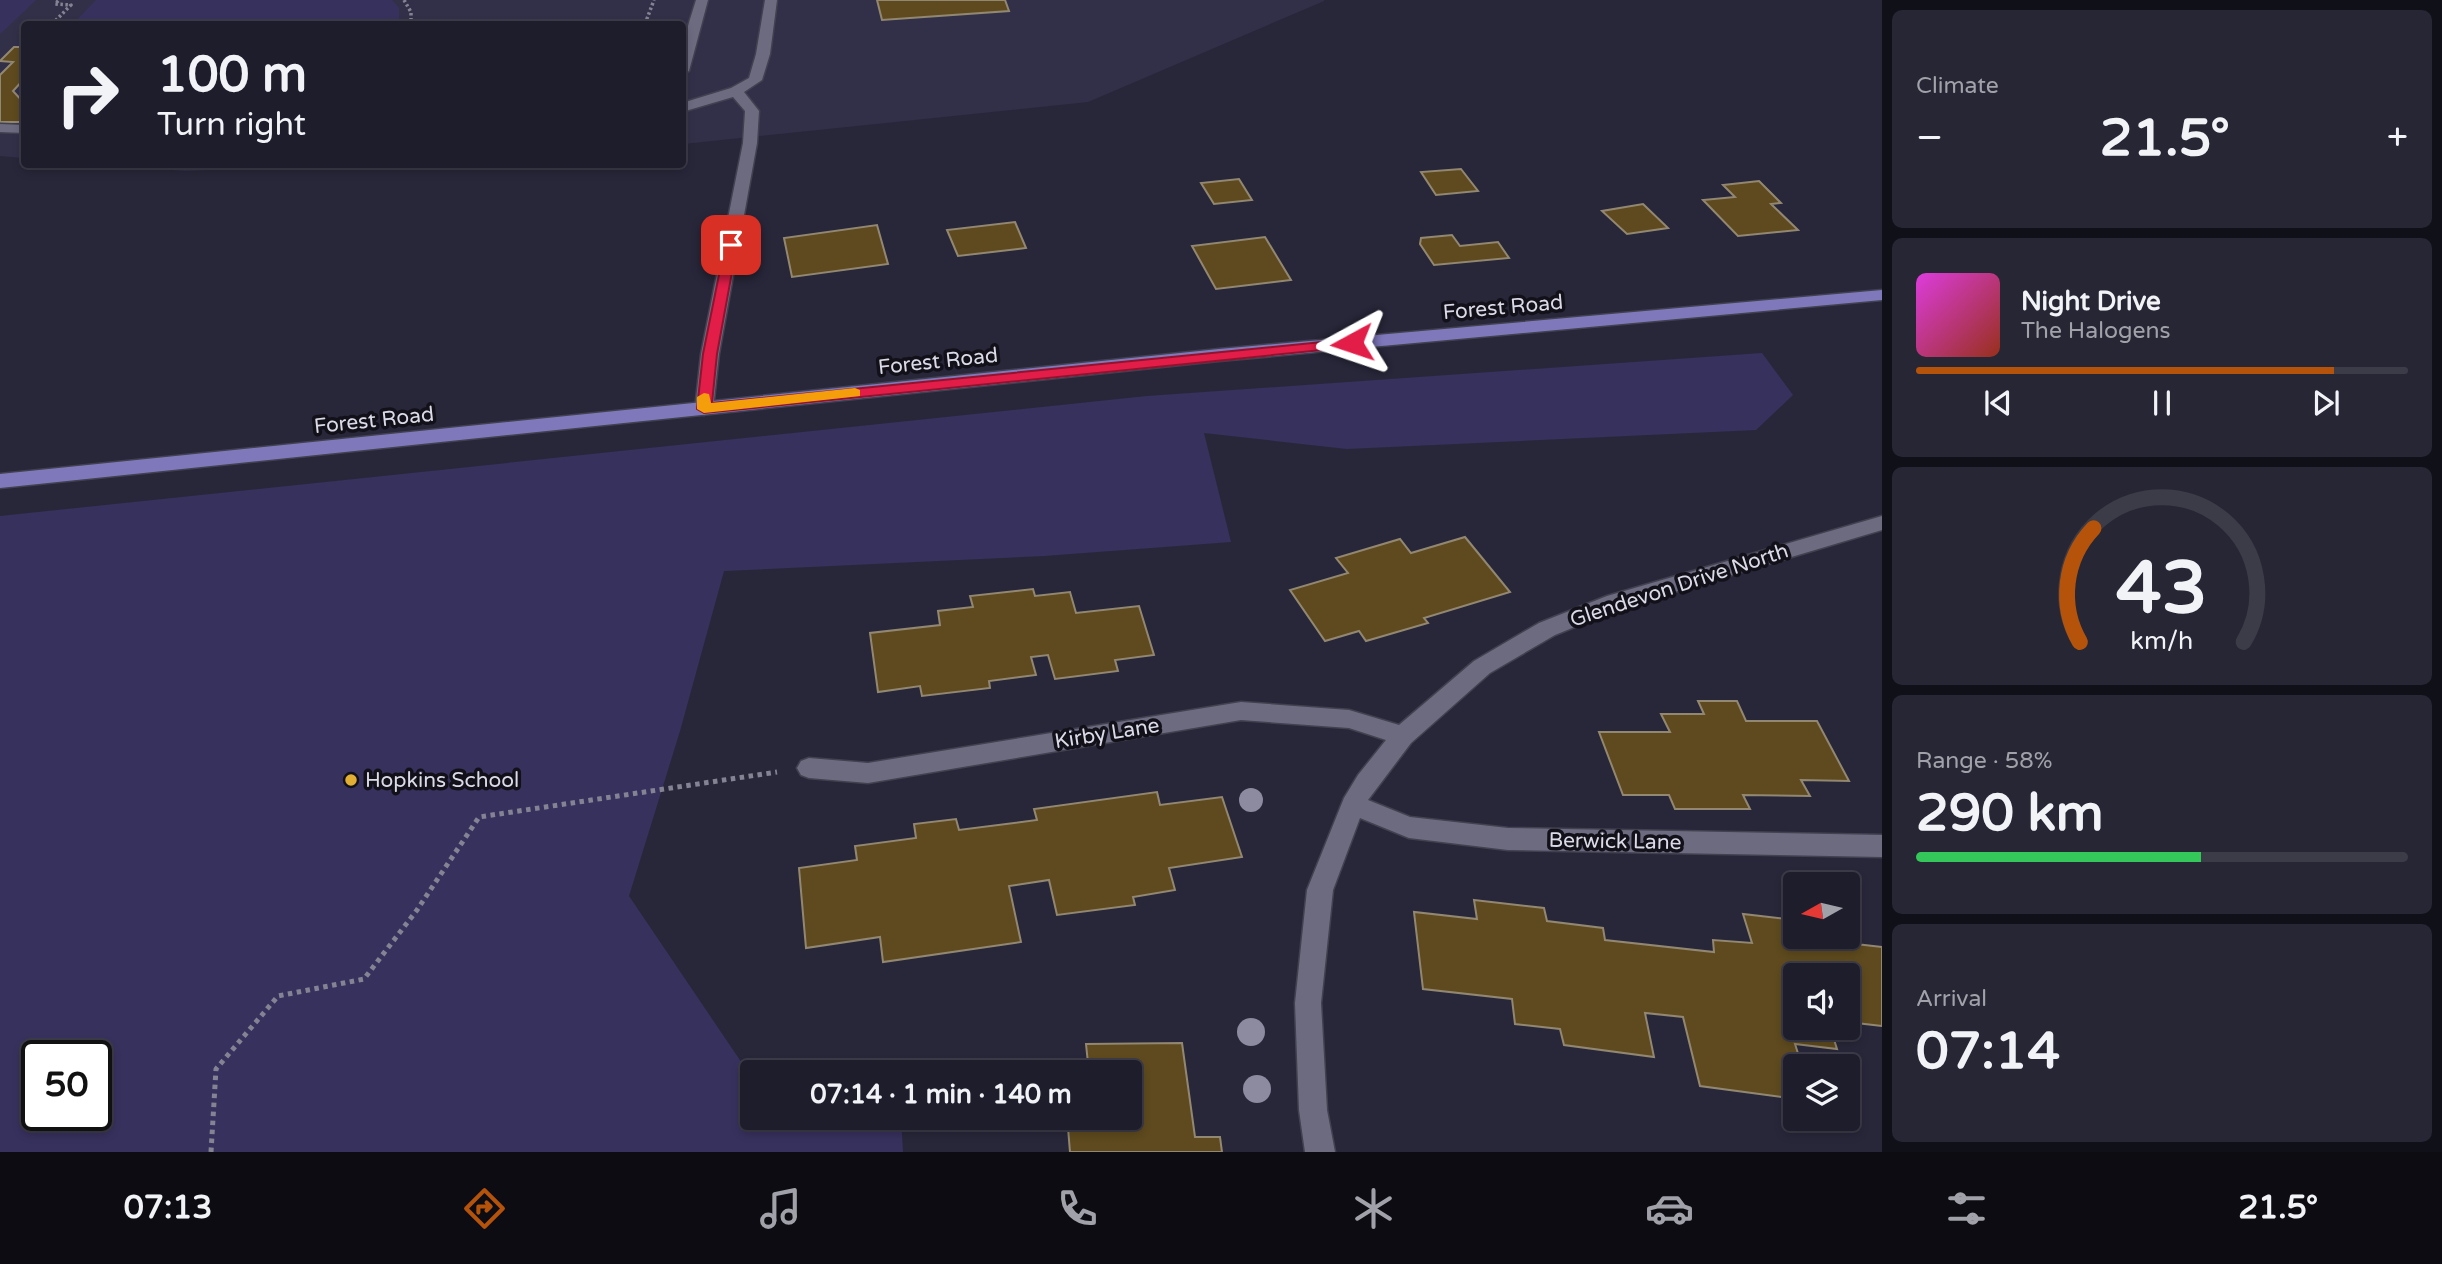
<!DOCTYPE html>
<meta charset="utf-8">
<style>
:root{--surface:#1e1d2c;--page:#262634;--text:#f1f3f6;--muted:#a1a2a9;--line:#3c3b48;--accent:#b45309}
body{margin:0;font-family:"Varela Round",sans-serif;background:var(--page);color:var(--text);height:100vh;display:flex;flex-direction:column;font-size:26px;white-space:nowrap}
*{box-sizing:border-box;margin:0}
p{font-size:23px;color:var(--muted)}
.icon{flex:none;width:38px;height:38px;fill:none;stroke:currentColor;stroke-width:2;stroke-linecap:round;stroke-linejoin:round}
.map{position:relative;flex:1;overflow:hidden}
.details{display:flex;flex-direction:column;gap:10px;padding:10px;background:#101018;width:560px}
.details>*{flex:none}
.guide{position:absolute;left:21px;top:21px;width:665px;height:147px;border-radius:7px;box-shadow:0 4px 10px #0003,0 0 0 2px var(--line);background:#1e1d2c;color:var(--text);overflow:hidden}
.needle{width:46px;rotate:262deg}
.fabs{position:absolute;left:1783px;top:872px;display:grid;gap:14px}
.fabs a{display:grid;place-items:center;width:77px;height:77px;border-radius:7px;background:var(--surface);box-shadow:0 4px 10px #0003,0 0 0 2px var(--line);font-size:35px}
.speed{position:absolute;left:21px;top:1040px;display:flex;gap:14px;font-size:35px;font-weight:700;text-align:center}
.speed>*{display:grid;place-content:center;width:91px;height:91px;border-radius:50%;background:var(--surface);box-shadow:0 4px 10px #0003,0 0 0 2px var(--line);line-height:1}
.speed .limit{border:4px solid #111;border-radius:10px;background:#fff;color:#111}
.pin{position:absolute;display:grid;place-items:center;width:60px;height:60px;color:#fff;margin:-30px;border-radius:14px;box-shadow:0 4px 10px #0006}
.me{position:absolute;width:77px;margin:-38px;rotate:265deg;stroke-linejoin:round;filter:drop-shadow(0 0 5px #0008)}
.turn{display:flex;align-items:center;gap:24px;height:147px;padding:0 21px;font-size:32px}
.turn .icon{width:91px;height:91px;stroke-width:2.5}
.turn b{display:block;font-size:49px;line-height:60px}
.big{font-size:52px;font-weight:700;line-height:1.1}
.details .widget{flex:1;display:flex;flex-direction:column;justify-content:center;gap:10px;min-width:0;padding:0 24px;border-radius:10px;background:var(--page)}
.details .dial{align-items:center;gap:0}
.dial svg{height:182px;overflow:visible;fill:none;stroke:var(--line);stroke-width:7;stroke-linecap:round;text-anchor:middle}
.dial text{fill:var(--text);stroke:none}
.song{display:flex;align-items:center;gap:21px}
.cover{width:84px;height:84px;border-radius:10px;background:linear-gradient(135deg,hsl(300 70% 55%),hsl(10 70% 35%))}
.played{height:7px;border-radius:4px;background:linear-gradient(90deg,var(--accent) 85%,var(--line) 85%)}
.keys{display:flex;justify-content:space-around;direction:ltr}
.heat{display:flex;justify-content:space-between;align-items:center;font-size:38px;direction:ltr}
.charge{height:10px;border-radius:5px;background:linear-gradient(90deg,#34c759 58%,var(--line) 0)}
.trip{position:absolute;left:740px;top:1060px;width:402px;height:70px;border-radius:7px;background:var(--surface);box-shadow:0 4px 10px #0003,0 0 0 2px var(--line);font-weight:700;line-height:70px;text-align:center}
.tab-bar{display:flex;height:112px;justify-content:space-around;align-items:center;background:#0c0c12;color:var(--muted)}
.tab-bar .icon{width:49px;height:49px}
.tab-bar .on{color:var(--accent)}
.tab-bar b{font-size:32px;color:var(--text)}
main{display:flex;flex:1;min-height:0}
.map>svg:first-child{display:block}
</style>
<main>
<div class="map">
<svg width="1882" height="1152" viewBox="0 0 1882 1152">
<rect width="100%" height="100%" fill="#28273a"/>
<g fill="#323049">
<polygon points="0,0 1324,0 1324,1 1088,102 683,144 682,24 24,24 24,158 0,156"/>
<polygon points="104,165 321,165 186,171"/>
</g>
<g fill="#37315e" fill-rule="evenodd">
<polygon points="0,0 36,0 0,34"/>
<polygon points="96,0 392,0 399,8 399,24 73,24"/>
<path d="M1762,353L1793,395L1756,430L1347,449L1204,433L1231,542L1044,556L724,571L680,731L629,896L752,1078V1118H901L903,1152H0V516L1147,396ZM96,1055V1115H37V1055Z"/>
</g>
<g fill="#5e4a1e" stroke="#928771" stroke-width="2">
<polygon points="877,0 1005,0 1009,11 882,20"/>
<polygon points="14,47 24,47 24,79 13,91 24,103 24,122 0,122 0,75 13,62 0,61"/>
<polygon points="1461,169 1478,191 1436,195 1421,172"/>
<polygon points="1239,179 1252,200 1214,204 1201,183"/>
<polygon points="1759,181 1781,203 1771,204 1798,230 1738,236 1703,200 1735,197 1723,185"/>
<polygon points="1643,204 1668,228 1627,234 1602,211"/>
<polygon points="1015,222 1026,248 958,256 947,230"/>
<polygon points="877,225 888,264 792,277 784,238"/>
<polygon points="1452,235 1460,246 1498,242 1509,258 1434,265 1420,244 1421,238"/>
<polygon points="1265,237 1291,280 1216,289 1192,246"/>
<polygon points="1465,537 1510,592 1424,618 1428,623 1366,641 1359,631 1325,641 1290,590 1348,573 1336,558 1400,539 1411,553"/>
<polygon points="1033,589 1035,596 1070,592 1076,613 1139,606 1154,655 1115,660 1118,671 1055,679 1048,655 1031,657 1036,675 989,681 990,688 922,696 920,686 878,692 870,633 940,625 938,611 973,607 970,596"/>
<polygon points="1698,701 1737,701 1746,721 1817,721 1849,781 1801,780 1810,796 1743,795 1750,809 1675,809 1669,795 1623,795 1599,732 1670,732 1661,714 1704,714"/>
<polygon points="1157,792 1160,805 1222,797 1242,857 1169,868 1175,890 1133,897 1135,905 1057,915 1049,880 1009,886 1021,942 883,962 880,937 806,948 799,868 857,860 855,846 916,838 914,824 956,819 959,830 1037,820 1034,809"/>
<polygon points="1474,900 1544,908 1547,921 1603,928 1605,940 1714,952 1713,940 1752,943 1743,914 1796,920 1796,936 1819,936 1821,940 1882,947 1882,1026 1848,1022 1848,975 1796,975 1796,1027 1830,1027 1837,1049 1795,1044 1802,1066 1796,1066 1796,1099 1700,1086 1683,1017 1645,1013 1654,1057 1564,1045 1560,1029 1515,1024 1512,999 1423,989 1414,912 1477,919"/>
<polygon points="1182,1043 1195,1137 1220,1137 1222,1152 1070,1152 1068,1128 1094,1127 1094,1118 1130,1118 1130,1073 1089,1073 1086,1044"/>
</g>
<g fill="none" stroke-linecap="round" stroke-linejoin="round">
<defs>
<g id="minor">
<polygon points="696,0 708,0 689,71 682,75 682,45"/>
<polygon points="765,0 777,0 770,54 762,80 744,92 759,111 757,143 719,354 713,409 704,415 695,409 701,354 743,143 745,111 733,97 682,112 682,103 731,88 749,78 756,54"/>
<polygon points="0,124 24,125 24,133 0,132"/>
<polygon points="1882,516 1882,530 1621,608 1555,635 1490,673 1411,743 1368,800 1410,817 1508,828 1882,835 1882,857 1508,850 1409,838 1360,818 1333,890 1321,1003 1327,1110 1335,1152 1305,1152 1299,1110 1295,1003 1307,890 1344,798 1358,775 1386,740 1349,728 1241,720 868,783 809,778 801,775 797,768 801,761 809,758 868,763 1241,702 1349,710 1399,725 1474,661 1539,623 1607,596"/>
</g>
<polygon id="major" points="1882,290 1882,300 1219,361 0,488 0,474 1219,349"/>
</defs>
<use href="#minor" stroke="#414150" stroke-width="3"/>
<use href="#major" stroke="#414150" stroke-width="3"/>
<g stroke="#848393" stroke-width="3.5" stroke-dasharray="2.5 2.5" stroke-linecap="butt">
<polyline points="404,0 411,12 411,24"/>
<polyline points="52,24 71,5 55,4 59,0"/>
<polyline points="645,24 654,0"/>
</g>
<polyline stroke="#848393" stroke-width="5" stroke-dasharray="4.5 4.5" stroke-linecap="butt" points="211,1152 216,1069 278,996 364,979 417,910 479,817 777,772"/>
<use href="#minor" fill="#6c6b80" fill-rule="evenodd"/>
<use href="#major" fill="#7f78bb" fill-rule="evenodd"/>
</g>
<g fill="#8c8b9f">
<circle cx="1251" cy="800" r="12"/>
<circle cx="1251" cy="1032" r="14"/>
<circle cx="1257" cy="1089" r="14"/>
</g>
<polygon fill="#e11d48" stroke="#92132f" stroke-width="2" points="731,241 737,245 717,354 712,403 1352,339 1358,343 1352,347 704,413 697,409 703,354 725,245"/>
<polygon fill="#f59e0b" points="855,388 860,390 860,396 704,413 697,409 697,397 704,393 709,394 711,403"/>
<circle fill="#e2af34" stroke="#121119" stroke-width="2.5" cx="351" cy="780" r="7"/>
<g text-anchor="middle" stroke-width="7" stroke-linejoin="round" paint-order="stroke">
<g font-size="21" fill="#dbdbe8" stroke="#121119">
<text transform="translate(1503 307) rotate(-5)" y="7">Forest Road</text>
<text transform="translate(938 361) rotate(-6)" y="7">Forest Road</text>
<text transform="translate(374 420) rotate(-6)" y="7">Forest Road</text>
<text transform="translate(1679 585) rotate(-18)" y="7">Glendevon Drive North</text>
<text transform="translate(1107 733) rotate(-9)" y="7">Kirby Lane</text>
<text transform="translate(1615 841) rotate(1)" y="7">Berwick Lane</text>
</g>
<g font-size="21" fill="#dbdbe8" stroke="#121119" text-anchor="start">
<text x="365" y="787">Hopkins School</text>
</g>
</g>
</svg>
<div class="fabs">
<a><svg class="needle" viewBox="-14 -14 28 28"><path d="M0-13l5 13h-10z" fill="#e53935"/><path d="M0 13l5-13h-10z" fill="#a1a2a9"/></svg></a>
<a><svg class="icon" aria-label="sound" viewBox="0 0 24 24"><path d="M4 9h4l5-4v14l-5-4H4zM17 9q2 3 0 6"/></svg></a>
<a><svg class="icon" aria-label="layers" viewBox="0 0 24 24"><path d="M12 4l9 5-9 5-9-5zM3 14l9 5 9-5"/></svg></a>
</div>
<div class="speed"><div class="limit">50</div></div>
<div class="pin" style="left:731px;top:245px;background:#d93025"><svg class="icon" aria-label="arrive" viewBox="0 0 24 24"><path d="M6 21V4h12l-3 4 3 4H6"/></svg></div>
<svg class="me" style="left:1352px;top:343px" viewBox="-20 -20 40 40"><path d="M0-17L14 15 0 8-14 15z" fill="#e11d48" stroke="#fff" stroke-width="4"/></svg>
<div class="trip">07:14 · 1 min · 140 m</div>
<div class="guide">
<div class="turn"><svg class="icon" aria-label="right" viewBox="0 0 24 24"><path d="M7 20v-9h11M14 6l5 5-5 5"/></svg><div><b>100 m</b>Turn right</div></div>
</div>
</div>
<section class="details">
<div class="widget"><p>Climate</p>
<div class="heat"><a>−</a><b class="big">21.5°</b><a>+</a></div>
</div>
<div class="widget">
<div class="song"><i class="cover"></i><div><b>Night Drive</b><p>The Halogens</p></div></div>
<div class="played"></div>
<div class="keys"><svg class="icon" aria-label="previous" viewBox="0 0 24 24"><path d="M18 5L8 12l10 7zM5 5v14"/></svg><svg class="icon" aria-label="pause" viewBox="0 0 24 24"><path d="M8 5v14M16 5v14"/></svg><svg class="icon" aria-label="next" viewBox="0 0 24 24"><path d="M6 5l10 7-10 7zM19 5v14"/></svg></div>
</div>
<div class="widget dial"><svg viewBox="0 0 100 80">
<path d="M14 69A42 42 0 1 1 86 69"/>
<path d="M14 69A42 42 0 0 1 20 19" stroke="#b45309"/>
<text x="50" y="56" font-size="32" font-weight="700">43</text>
<text x="50" y="72" font-size="11">km/h</text>
</svg></div>
<div class="widget"><p>Range · 58%</p><b class="big">290 km</b><div class="charge"></div></div>
<div class="widget"><p>Arrival</p><b class="big">07:14</b></div>
</section>
</main>
<nav class="tab-bar">
<b>07:13</b>
<svg class="icon on" aria-label="directions" viewBox="0 0 24 24"><path d="M12 3l9 9-9 9-9-9zM9 14v-3h6M13 9l2 2-2 2"/></svg>
<svg class="icon" aria-label="music" viewBox="0 0 24 24"><path d="M9 18V5l10-2v13"/><circle cx="6" cy="18" r="3"/><circle cx="16" cy="16" r="3"/></svg>
<svg class="icon" aria-label="phone" viewBox="0 0 24 24"><path d="M5 4h4l2 5-3 2q2 4 5 5l2-3 5 2v4C11 20 4 13 5 4z"/></svg>
<svg class="icon" aria-label="climate" viewBox="0 0 24 24"><path d="M12 3v18M4 7l16 10M4 17L20 7"/></svg>
<svg class="icon" aria-label="car" viewBox="0 0 24 24"><path d="M5 17H2v-5l4-1 3-4h7l3 4 3 1v5h-3M9 17h6M6 11h13"/><circle cx="7" cy="17" r="2"/><circle cx="17" cy="17" r="2"/></svg>
<svg class="icon" aria-label="filters" viewBox="0 0 24 24"><path d="M4 7h16M4 17h16"/><circle cx="9" cy="7" r="2"/><circle cx="15" cy="17" r="2"/></svg>
<b>21.5°</b>
</nav>
